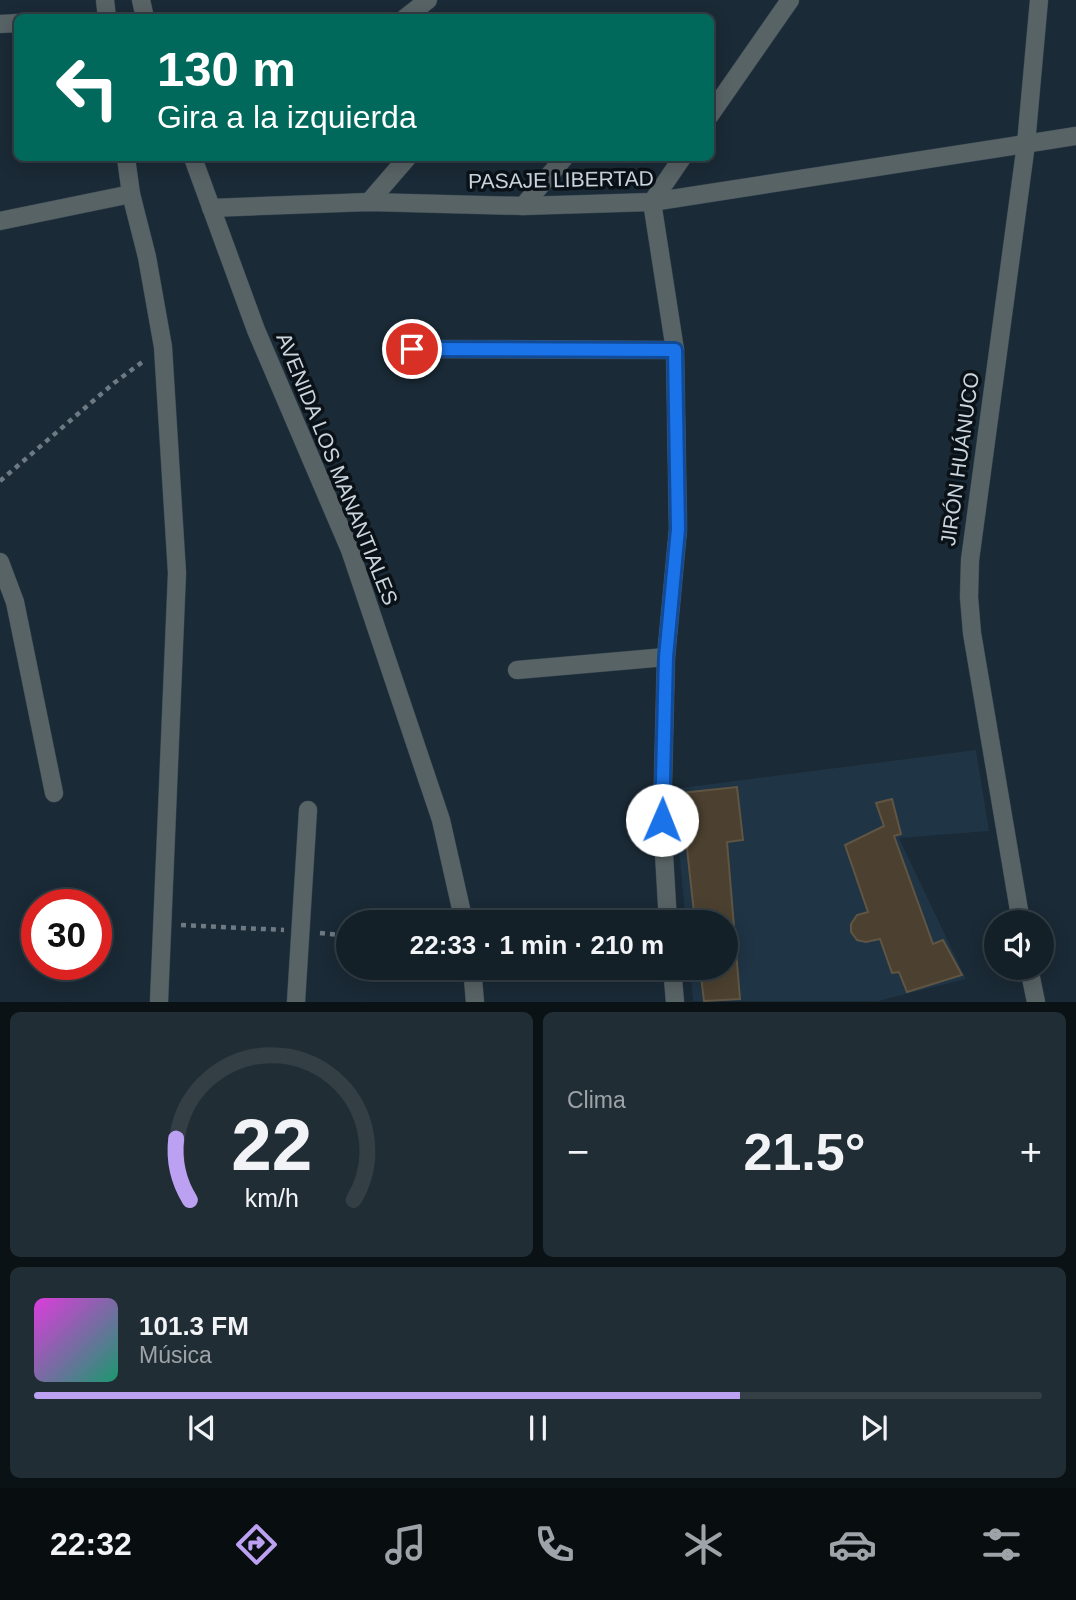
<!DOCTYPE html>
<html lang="es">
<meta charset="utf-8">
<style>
:root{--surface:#142028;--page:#212d34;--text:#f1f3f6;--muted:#9da3a8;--line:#333e45;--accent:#bca0f2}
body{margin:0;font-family:Arial,sans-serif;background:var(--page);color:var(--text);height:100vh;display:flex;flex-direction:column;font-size:26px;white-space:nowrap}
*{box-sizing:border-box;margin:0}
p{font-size:23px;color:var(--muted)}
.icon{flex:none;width:38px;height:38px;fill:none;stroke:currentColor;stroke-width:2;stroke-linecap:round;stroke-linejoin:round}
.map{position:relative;height:1002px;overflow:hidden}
.panel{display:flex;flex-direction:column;gap:10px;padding:10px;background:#0b1216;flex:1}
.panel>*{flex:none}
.top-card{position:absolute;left:14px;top:14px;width:700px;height:147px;border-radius:10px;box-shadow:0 4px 18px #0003,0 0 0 2px var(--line);background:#00695c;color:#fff;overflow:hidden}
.fabs{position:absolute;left:984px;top:910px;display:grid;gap:14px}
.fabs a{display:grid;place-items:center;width:70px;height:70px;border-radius:50%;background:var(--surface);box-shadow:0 4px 18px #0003,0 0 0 2px var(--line);font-size:35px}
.speed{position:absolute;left:21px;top:889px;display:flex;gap:14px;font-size:35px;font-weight:700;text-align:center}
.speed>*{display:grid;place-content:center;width:91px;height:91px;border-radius:50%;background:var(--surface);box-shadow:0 4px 18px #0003,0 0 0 2px var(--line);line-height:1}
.speed .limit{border:10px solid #d22;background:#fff;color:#111}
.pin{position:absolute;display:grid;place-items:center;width:60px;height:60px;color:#fff;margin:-30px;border:4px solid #fff;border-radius:50%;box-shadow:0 2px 7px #0007}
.me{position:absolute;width:77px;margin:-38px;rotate:1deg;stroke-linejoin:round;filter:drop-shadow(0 0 5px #0008)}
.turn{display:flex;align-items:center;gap:24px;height:147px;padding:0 28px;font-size:32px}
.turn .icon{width:91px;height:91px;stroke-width:2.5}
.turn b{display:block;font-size:49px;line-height:60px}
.big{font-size:52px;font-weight:700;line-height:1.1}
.panel .widget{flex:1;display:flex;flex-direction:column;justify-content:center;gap:10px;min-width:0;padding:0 24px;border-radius:10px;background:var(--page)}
.panel .dial{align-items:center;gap:0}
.dial svg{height:182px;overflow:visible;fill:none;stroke:var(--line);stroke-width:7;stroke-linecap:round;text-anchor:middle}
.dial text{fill:var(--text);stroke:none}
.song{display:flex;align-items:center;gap:21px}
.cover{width:84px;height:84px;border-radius:10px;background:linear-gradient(135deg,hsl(300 70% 55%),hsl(160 70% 35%))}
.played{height:7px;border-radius:4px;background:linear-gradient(90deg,var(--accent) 70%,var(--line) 70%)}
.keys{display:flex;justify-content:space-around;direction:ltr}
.heat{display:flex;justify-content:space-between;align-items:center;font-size:38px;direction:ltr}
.panel .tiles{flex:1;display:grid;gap:10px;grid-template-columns:1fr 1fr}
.widget:last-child{grid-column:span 2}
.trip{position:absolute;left:336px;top:910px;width:402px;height:70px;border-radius:35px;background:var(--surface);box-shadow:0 4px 18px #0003,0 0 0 2px var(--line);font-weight:700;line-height:70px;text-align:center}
.dock{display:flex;height:112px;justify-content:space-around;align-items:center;background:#080d10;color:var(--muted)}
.dock .icon{width:49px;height:49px}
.dock .selected{color:var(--accent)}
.dock b{font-size:32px;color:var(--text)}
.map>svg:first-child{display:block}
</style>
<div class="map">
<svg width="1076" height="1002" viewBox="0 0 1076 1002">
<rect width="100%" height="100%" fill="#1a2a36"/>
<polygon fill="#1f3445" points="976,750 989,831 899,838 966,979 878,1001 693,1001 690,968 726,968 726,922 686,922 673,789"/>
<g fill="#4c4130" stroke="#605543" stroke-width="2">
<polygon points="737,787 743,840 727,842 740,999 704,1001 700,968 726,968 726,922 695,922 681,793"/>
<polygon points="892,799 901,834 894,836 933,944 943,940 962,975 907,992 899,972 892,973 880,939 866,942 857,940 851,932 851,924 857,915 868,912 845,845 884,826 876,803"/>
</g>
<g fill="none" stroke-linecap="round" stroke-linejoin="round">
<defs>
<g id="minor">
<polyline points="105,0 107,18"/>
<polyline points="405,18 428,0"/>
<polyline points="0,24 18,23"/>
<polyline points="710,115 790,0"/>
<polyline points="126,158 131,194 147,257 163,347 177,573 159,1002"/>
<polyline points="369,202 407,158"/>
<polyline points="523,206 564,158"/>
<polyline points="211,208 369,202 523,206 652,202 1076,136"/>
<polyline points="0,221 131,194"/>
<polyline points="412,349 675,350"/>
<polyline points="0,562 15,602 54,793"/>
<polyline points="517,670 666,657"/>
<polyline points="668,922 662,820 666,657 678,529 675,350 652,202 682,158"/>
<polyline points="1021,922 972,633 969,597 970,560 1026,144 1039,0"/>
<polyline points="672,968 675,1002"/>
<polyline points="1029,968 1036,1002"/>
<polyline points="296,1002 308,810"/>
</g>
<g id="tertiary">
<polyline points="141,0 145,18"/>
<polyline points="193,158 256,330 350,550 441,820 464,922"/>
<polyline points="472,968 475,1002"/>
</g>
</defs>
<use href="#minor" stroke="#364551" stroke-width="19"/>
<use href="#tertiary" stroke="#364551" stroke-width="19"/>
<g stroke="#6d7a84" stroke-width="4.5" stroke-dasharray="5 5" stroke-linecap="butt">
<polyline points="0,481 114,383 145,360"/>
<polyline points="181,925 284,930"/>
<polyline points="320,933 348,936"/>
</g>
<use href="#minor" stroke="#586365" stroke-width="18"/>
<use href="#tertiary" stroke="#586365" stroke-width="18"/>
</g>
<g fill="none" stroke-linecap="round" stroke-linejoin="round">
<defs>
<polyline id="route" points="412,349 675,350 678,529 666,657 662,820"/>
</defs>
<use href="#route" stroke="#114b97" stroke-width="18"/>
<use href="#route" stroke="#1a73e8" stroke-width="12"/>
</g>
<g text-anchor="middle" stroke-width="7" stroke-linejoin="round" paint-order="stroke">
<g font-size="21" fill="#cbd5dd" stroke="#0a1117">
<text transform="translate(561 180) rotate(-1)" y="7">PASAJE LIBERTAD</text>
<text transform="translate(960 459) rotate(-82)" y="7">JIRÓN HUÁNUCO</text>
<text transform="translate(337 469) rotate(68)" y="7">AVENIDA LOS MANANTIALES</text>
</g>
</g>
</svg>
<div class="fabs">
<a><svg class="icon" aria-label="sound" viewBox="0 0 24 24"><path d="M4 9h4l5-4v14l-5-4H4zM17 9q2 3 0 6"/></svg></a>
</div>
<div class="speed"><div class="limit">30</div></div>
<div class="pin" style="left:412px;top:349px;background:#d93025"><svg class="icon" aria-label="arrive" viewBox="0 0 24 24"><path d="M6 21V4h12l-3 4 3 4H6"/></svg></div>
<svg class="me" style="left:662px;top:820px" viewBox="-20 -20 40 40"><circle r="19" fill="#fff"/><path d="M0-13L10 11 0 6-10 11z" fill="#1a73e8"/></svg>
<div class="trip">22:33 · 1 min · 210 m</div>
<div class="top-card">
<div class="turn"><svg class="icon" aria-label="left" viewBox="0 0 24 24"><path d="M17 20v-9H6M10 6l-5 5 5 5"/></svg><div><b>130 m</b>Gira a la izquierda</div></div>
</div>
</div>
<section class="panel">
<div class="tiles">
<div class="widget dial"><svg viewBox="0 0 100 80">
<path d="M14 69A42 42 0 1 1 86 69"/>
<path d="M14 69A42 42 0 0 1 8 42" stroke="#bca0f2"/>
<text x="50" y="56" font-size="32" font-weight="700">22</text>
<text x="50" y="72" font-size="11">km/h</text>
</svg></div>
<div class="widget"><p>Clima</p>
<div class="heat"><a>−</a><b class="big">21.5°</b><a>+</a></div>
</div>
<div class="widget">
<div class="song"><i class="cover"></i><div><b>101.3 FM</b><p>Música</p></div></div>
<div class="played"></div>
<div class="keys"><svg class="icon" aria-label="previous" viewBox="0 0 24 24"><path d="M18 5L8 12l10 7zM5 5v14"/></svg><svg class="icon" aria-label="pause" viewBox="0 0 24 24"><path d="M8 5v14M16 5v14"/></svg><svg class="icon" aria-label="next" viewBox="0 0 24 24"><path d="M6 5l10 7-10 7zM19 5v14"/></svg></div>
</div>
</div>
</section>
<nav class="dock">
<b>22:32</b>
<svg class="icon selected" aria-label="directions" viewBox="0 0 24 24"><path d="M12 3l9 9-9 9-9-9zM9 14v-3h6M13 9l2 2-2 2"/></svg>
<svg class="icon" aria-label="music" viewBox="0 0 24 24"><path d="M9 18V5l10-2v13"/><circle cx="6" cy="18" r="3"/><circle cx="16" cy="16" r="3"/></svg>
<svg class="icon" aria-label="phone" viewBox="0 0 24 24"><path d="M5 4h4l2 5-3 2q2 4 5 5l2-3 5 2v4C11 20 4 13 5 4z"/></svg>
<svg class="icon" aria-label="climate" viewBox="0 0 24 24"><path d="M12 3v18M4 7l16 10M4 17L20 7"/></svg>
<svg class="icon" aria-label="car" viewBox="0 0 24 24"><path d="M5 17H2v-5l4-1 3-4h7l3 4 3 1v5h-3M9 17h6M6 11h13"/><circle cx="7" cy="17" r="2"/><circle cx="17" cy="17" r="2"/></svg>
<svg class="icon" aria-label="filters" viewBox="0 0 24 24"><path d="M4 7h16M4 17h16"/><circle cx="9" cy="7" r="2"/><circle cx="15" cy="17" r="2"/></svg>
</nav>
